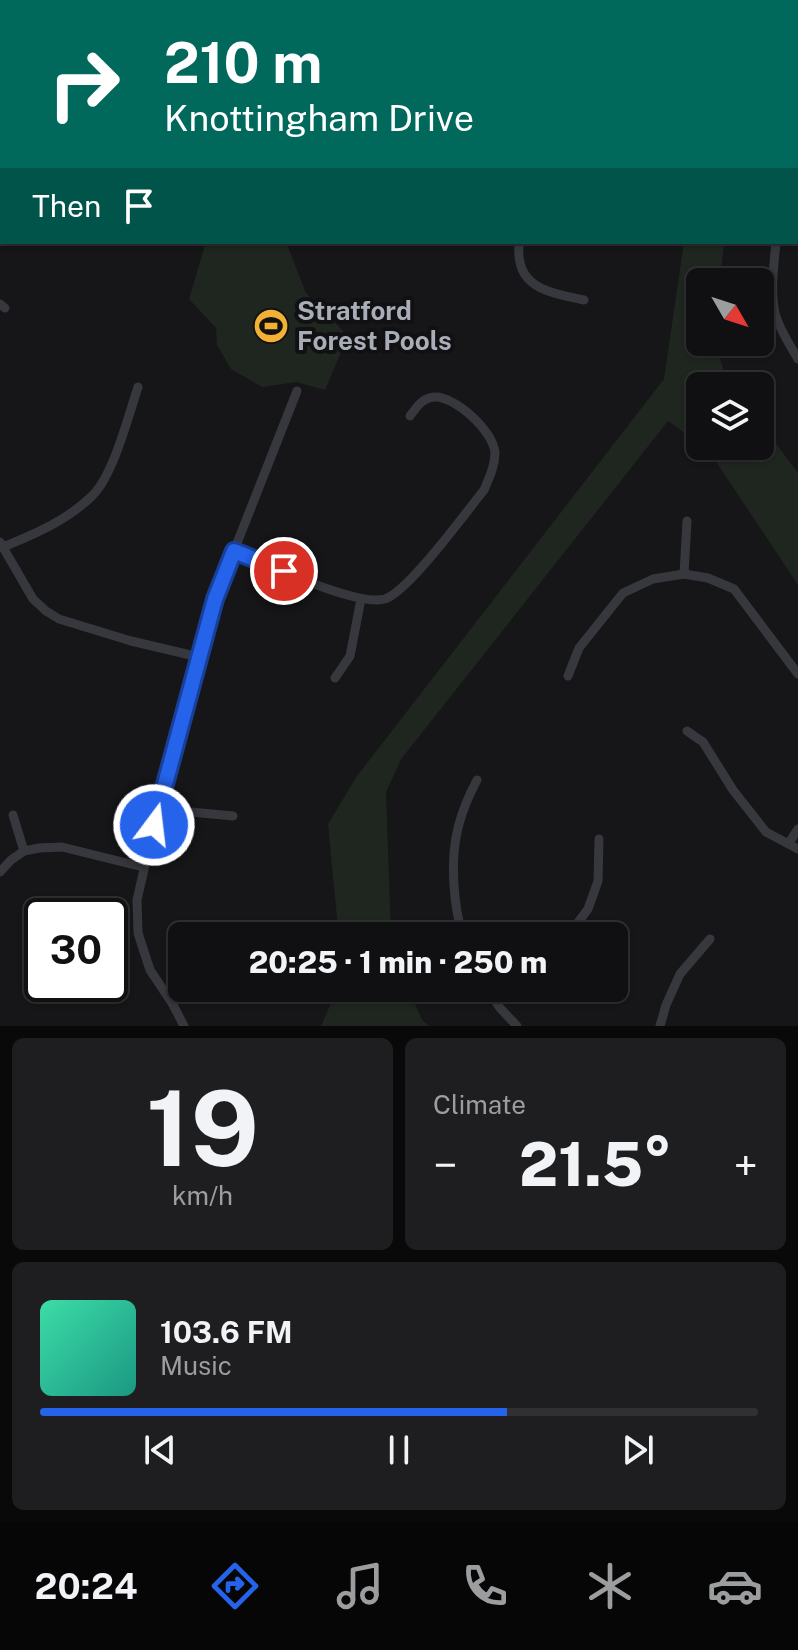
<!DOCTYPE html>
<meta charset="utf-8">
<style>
:root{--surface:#101012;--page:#1e1e20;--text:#f1f3f6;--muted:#9c9d9f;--line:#303032;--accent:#2563eb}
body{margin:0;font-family:"Public Sans",sans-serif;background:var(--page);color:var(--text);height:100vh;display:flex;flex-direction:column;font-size:30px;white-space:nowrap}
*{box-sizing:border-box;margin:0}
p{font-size:26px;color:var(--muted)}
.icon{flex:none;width:44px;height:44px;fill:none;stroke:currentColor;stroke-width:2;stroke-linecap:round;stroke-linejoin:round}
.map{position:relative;height:1026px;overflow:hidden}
.side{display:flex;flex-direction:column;gap:12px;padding:12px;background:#09090a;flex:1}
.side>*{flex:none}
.hud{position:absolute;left:0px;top:0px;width:798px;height:244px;box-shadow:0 2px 6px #0004,0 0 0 2px var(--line);background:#00695c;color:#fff;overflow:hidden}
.needle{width:52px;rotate:129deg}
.fabs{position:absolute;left:686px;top:268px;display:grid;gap:16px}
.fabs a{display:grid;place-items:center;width:88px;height:88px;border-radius:12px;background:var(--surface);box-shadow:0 2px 6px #0004,0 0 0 2px var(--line);font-size:40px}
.speed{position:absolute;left:24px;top:898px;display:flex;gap:16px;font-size:40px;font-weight:700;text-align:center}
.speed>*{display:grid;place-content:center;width:104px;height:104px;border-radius:50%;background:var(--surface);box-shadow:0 2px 6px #0004,0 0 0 2px var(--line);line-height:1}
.speed .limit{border:4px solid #111;border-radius:12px;background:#fff;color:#111}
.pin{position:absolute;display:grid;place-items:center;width:68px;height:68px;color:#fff;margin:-34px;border:4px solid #fff;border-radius:50%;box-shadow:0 2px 8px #0007}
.me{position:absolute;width:88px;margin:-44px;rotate:15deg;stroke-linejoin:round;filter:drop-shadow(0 0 6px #0008)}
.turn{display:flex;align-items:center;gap:28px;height:168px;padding:0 32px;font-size:36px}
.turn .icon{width:104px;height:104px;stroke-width:2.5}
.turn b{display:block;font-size:56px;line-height:68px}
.then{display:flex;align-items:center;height:76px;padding:0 32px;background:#0003;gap:16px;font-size:30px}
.big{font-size:60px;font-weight:800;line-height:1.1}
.side .tile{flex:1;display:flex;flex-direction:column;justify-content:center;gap:12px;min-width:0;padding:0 28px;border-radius:12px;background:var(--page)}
.side .dial{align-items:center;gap:0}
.dial b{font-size:104px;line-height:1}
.song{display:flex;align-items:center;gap:24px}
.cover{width:96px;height:96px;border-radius:12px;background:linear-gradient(135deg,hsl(160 70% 55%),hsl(170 70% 35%))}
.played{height:8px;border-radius:4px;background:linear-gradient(90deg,var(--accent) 65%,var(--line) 65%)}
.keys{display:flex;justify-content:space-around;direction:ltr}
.heat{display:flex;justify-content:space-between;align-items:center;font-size:44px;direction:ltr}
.side .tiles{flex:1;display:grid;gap:12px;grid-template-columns:1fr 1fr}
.tile:last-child{grid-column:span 2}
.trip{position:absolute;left:168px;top:922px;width:460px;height:80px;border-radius:12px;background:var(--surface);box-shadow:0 2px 6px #0004,0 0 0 2px var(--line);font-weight:800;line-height:80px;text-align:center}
.menu{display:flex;height:128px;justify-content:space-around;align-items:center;background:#060607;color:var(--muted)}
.menu .icon{width:56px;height:56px}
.menu .current{color:var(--accent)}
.menu b{font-size:36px;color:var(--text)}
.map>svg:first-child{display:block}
</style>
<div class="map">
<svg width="798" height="1026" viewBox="0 0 798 1026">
<rect width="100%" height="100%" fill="#161618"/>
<g fill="#1e261f">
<polygon points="206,242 286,242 306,293 348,336 325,390 296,382 262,387 231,369 217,345 216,328 189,299"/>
<polygon points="684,242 724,242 720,282 700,282 700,342 715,342 726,378 733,386 700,386 700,444 668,421 402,758 386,792 391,936 337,936 337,918 328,824 357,776 664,379"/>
<polygon points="760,422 798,473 798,585 709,451 702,446 760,446"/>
<polygon points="335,988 408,988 422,1020 429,1026 321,1026 335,994"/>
</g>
<polygon fill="#2c353c" points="268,319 280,322 283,331 276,338 273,330 262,331 259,322"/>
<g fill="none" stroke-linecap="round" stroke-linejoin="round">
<g stroke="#37383d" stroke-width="9">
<polyline points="101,0 103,2"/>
<polyline points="541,0 542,2"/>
<polyline points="0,1 1,0"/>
<polyline points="416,2 417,0"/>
<polyline points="0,118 2,120"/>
<polyline points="796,142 798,139"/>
<polyline points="796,189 798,189"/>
<path d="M519,242C519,248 518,256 520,262C525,291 561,295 584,300"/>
<path d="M776,242C774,265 770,290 775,313C779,329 790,345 798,359"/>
<polyline points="0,304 5,308"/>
<polyline points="0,542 33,599 46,611 59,619 131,641 199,657"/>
<path d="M3,547C35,534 68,520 93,495C114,473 128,417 138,387"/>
<path d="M234,551C264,563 357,607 385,599C409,591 466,512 484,490C489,478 495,466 495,453C494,432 456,396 434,397C422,398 417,407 410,416"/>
<polyline points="684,574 687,521"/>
<polyline points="568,676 579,648 623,593 653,579 684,574 708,578 734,589 798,674"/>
<polyline points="335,678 350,656 361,599"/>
<polyline points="687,731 703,742 733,790 766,832 798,849"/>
<polyline points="159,804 191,812 233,816"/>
<polyline points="13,815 24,851"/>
<polyline points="789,843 798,829"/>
<polyline points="0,872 11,860 24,851 39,848 62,847 143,867"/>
<path d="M463,936C453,905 450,859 458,828C462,811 469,795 477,780"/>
<polyline points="568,936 588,909 598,881 599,839"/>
<polyline points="486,988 500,1008 517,1026"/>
<polyline points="172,1003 194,988"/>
<polyline points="184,1026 172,1003 150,970 138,933 137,900 159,804 215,599 297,391"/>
<polyline points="660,1026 666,1005 680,974 710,939"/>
</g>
</g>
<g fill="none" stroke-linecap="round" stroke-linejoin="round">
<defs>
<polyline id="route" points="154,825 215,599 234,551 284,571"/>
</defs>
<use href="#route" stroke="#184099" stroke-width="20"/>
<use href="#route" stroke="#2563eb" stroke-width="14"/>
</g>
<defs>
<symbol id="stadium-disc" viewBox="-11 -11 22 22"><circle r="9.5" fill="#f2b134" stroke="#111113"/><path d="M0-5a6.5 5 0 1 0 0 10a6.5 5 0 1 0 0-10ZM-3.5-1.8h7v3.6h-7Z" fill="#111"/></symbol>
</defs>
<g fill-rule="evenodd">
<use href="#stadium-disc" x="251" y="306" width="40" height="40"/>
</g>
<g text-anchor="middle" stroke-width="8" stroke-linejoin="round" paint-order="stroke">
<g font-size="26" font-weight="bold" fill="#a8adb8" stroke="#111113" text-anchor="start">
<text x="297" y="320">Stratford<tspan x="297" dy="30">Forest Pools</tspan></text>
</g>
</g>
</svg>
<div class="fabs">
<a><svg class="needle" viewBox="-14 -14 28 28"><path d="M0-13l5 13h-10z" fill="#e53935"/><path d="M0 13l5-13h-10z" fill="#9c9d9f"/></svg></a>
<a><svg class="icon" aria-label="layers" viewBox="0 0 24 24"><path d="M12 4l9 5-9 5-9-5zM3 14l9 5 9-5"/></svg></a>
</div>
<div class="speed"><div class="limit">30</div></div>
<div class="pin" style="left:284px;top:571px;background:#d93025"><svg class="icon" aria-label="arrive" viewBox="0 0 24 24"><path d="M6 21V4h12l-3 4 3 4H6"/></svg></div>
<svg class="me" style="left:154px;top:825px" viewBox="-20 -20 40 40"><circle r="17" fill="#2563eb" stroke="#fff" stroke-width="3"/><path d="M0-11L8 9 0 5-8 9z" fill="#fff"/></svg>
<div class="trip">20:25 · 1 min · 250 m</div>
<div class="hud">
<div class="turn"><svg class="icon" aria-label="right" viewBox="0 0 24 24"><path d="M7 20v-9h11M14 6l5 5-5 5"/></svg><div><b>210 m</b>Knottingham Drive</div></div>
<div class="then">Then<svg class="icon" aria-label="arrive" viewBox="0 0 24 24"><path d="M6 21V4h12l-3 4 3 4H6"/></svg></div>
</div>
</div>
<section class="side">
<div class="tiles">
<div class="tile dial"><b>19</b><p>km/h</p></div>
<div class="tile"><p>Climate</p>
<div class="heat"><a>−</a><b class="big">21.5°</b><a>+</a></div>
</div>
<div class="tile">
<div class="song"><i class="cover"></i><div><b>103.6 FM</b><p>Music</p></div></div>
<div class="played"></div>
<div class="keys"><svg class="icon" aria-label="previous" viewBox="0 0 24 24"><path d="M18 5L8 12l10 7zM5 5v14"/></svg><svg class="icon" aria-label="pause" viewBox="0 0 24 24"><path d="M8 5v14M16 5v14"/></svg><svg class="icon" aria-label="next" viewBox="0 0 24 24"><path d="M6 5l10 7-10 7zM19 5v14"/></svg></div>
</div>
</div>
</section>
<nav class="menu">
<b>20:24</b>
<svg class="icon current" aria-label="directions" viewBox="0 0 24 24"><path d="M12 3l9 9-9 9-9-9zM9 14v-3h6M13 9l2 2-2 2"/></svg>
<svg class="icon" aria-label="music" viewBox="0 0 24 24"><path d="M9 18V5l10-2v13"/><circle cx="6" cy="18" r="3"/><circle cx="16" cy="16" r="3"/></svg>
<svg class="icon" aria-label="phone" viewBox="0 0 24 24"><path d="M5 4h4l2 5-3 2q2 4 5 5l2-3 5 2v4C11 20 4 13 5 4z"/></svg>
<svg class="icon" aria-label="climate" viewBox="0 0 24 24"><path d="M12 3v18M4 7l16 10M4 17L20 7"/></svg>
<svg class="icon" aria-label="car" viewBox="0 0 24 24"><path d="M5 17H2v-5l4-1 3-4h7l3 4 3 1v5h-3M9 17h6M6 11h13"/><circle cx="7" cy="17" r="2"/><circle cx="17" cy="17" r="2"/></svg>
</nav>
